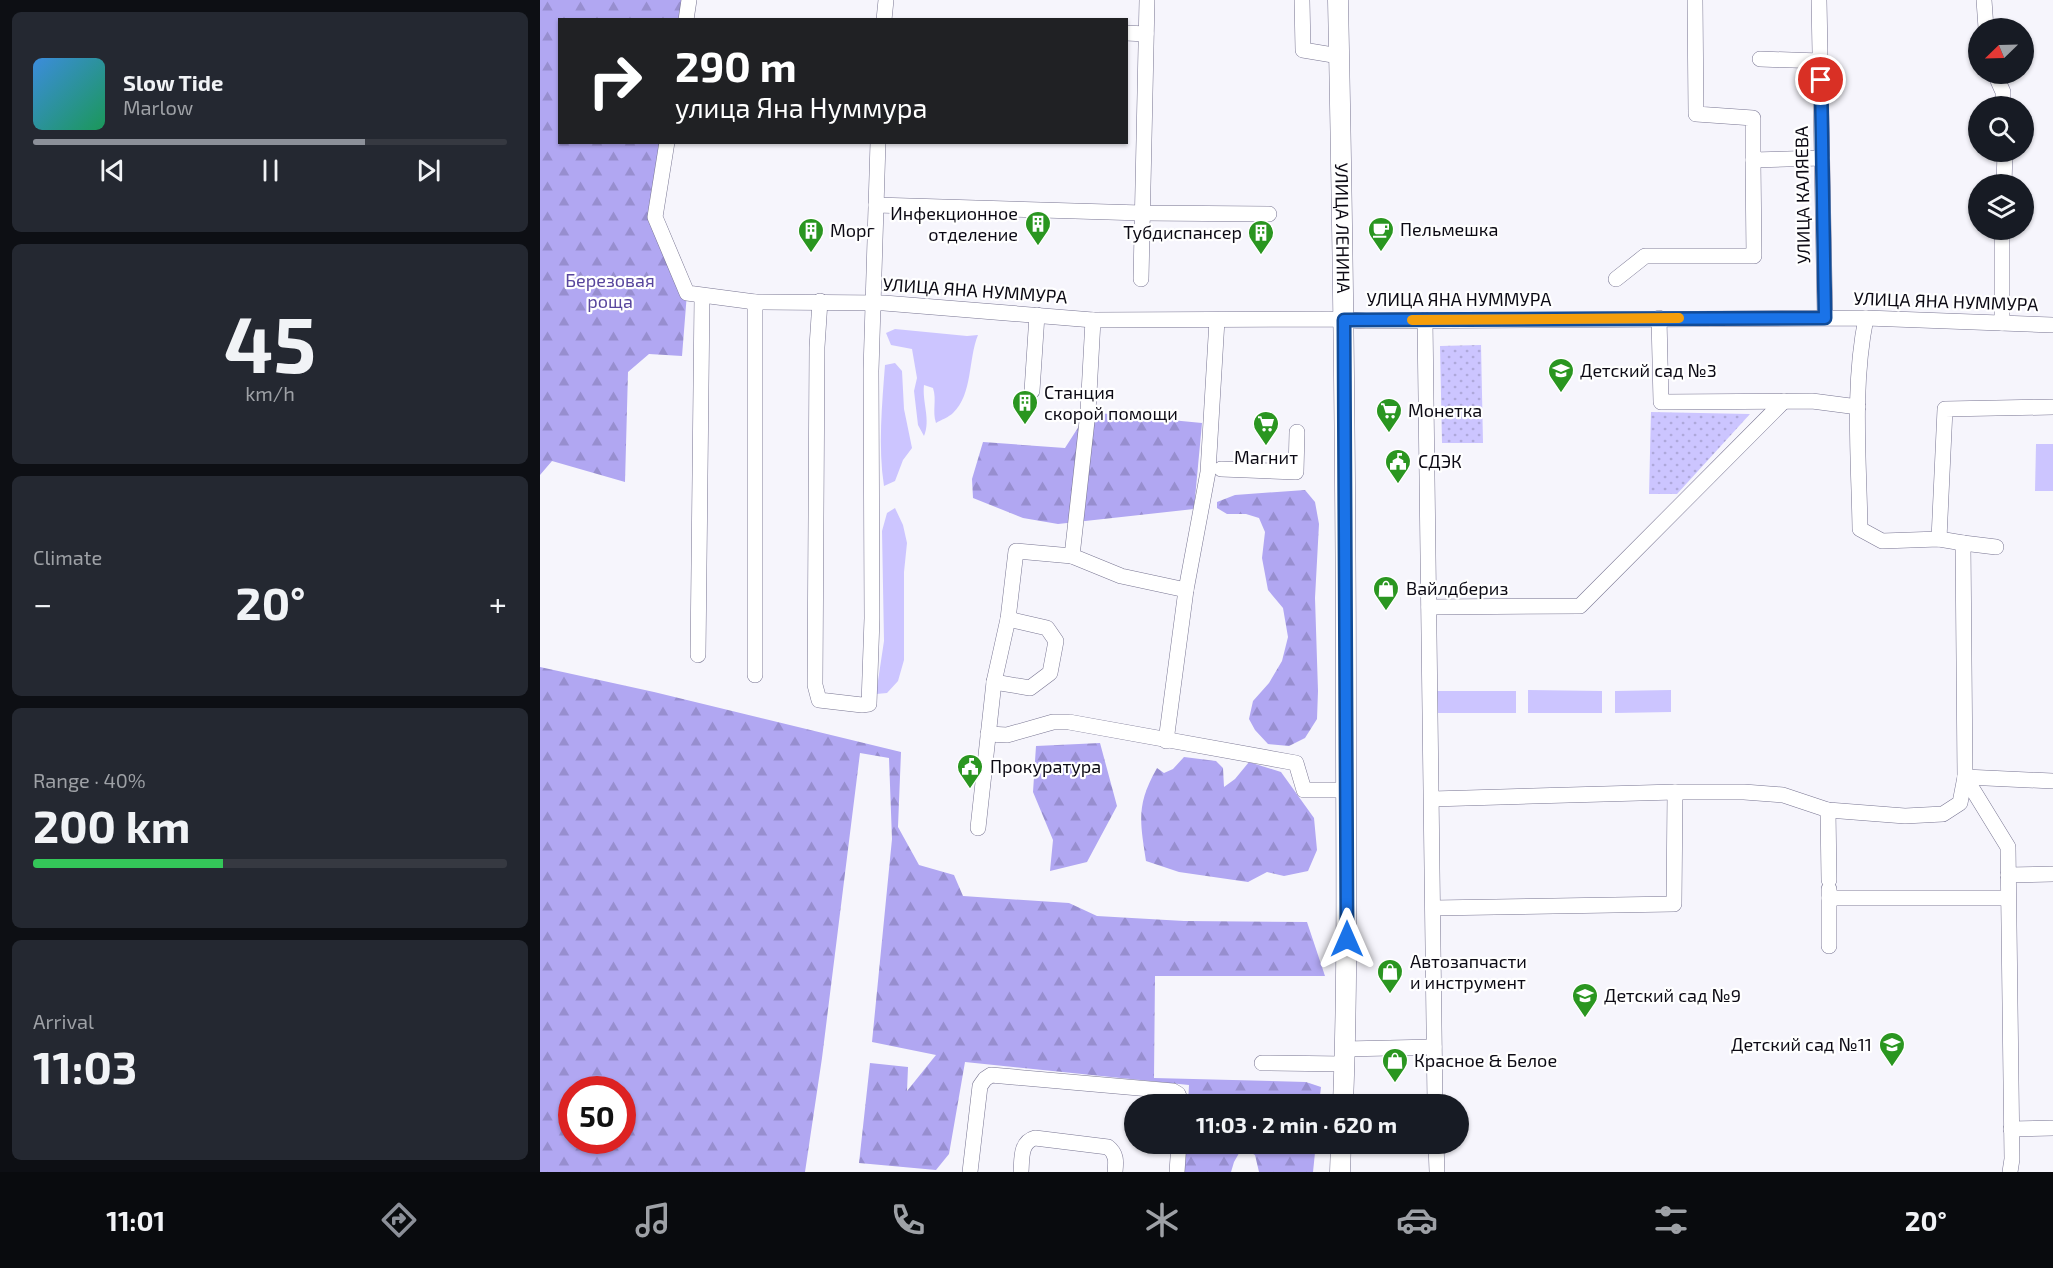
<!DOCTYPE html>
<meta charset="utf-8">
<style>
:root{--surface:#171b24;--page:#242831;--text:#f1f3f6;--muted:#9ea1a6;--line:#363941;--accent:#8c9099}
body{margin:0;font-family:"Exo 2",sans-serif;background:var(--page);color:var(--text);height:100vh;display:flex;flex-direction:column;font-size:22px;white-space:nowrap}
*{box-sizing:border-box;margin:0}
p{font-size:20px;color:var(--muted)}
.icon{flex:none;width:33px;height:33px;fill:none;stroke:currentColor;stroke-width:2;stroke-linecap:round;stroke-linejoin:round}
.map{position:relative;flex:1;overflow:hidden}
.sheet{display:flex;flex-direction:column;gap:12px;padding:12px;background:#0d0f14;width:540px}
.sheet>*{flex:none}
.guide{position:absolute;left:18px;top:18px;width:570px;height:126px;border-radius:0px;box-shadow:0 2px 4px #0004;background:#202124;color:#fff;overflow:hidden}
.needle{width:39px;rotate:247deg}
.controls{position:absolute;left:1428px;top:18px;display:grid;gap:12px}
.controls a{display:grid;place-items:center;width:66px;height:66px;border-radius:50%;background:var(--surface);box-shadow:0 2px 4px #0004;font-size:30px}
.speed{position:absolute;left:18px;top:1076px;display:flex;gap:12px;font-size:30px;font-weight:700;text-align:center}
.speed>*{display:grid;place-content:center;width:78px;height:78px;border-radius:50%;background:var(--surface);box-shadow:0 2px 4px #0004;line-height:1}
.speed .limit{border:9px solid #d22;background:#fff;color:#111}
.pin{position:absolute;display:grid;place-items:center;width:51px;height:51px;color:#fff;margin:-26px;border:3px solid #fff;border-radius:50%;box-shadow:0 2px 6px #0007}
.me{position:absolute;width:66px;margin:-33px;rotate:0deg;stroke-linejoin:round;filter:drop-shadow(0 0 4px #0008)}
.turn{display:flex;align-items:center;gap:21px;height:126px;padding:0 18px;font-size:27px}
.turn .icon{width:78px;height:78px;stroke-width:2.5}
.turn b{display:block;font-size:42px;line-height:51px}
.big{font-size:45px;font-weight:700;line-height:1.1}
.sheet .widget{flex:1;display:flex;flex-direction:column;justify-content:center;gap:9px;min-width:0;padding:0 21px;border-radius:9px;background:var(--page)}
.sheet .dial{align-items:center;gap:0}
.dial b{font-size:78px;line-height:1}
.song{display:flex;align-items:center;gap:18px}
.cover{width:72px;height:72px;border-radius:9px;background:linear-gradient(135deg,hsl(210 70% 55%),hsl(150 70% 35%))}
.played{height:6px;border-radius:3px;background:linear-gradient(90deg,var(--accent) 70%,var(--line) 70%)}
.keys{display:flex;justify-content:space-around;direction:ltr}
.heat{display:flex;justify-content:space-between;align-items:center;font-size:33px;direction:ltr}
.charge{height:9px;border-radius:4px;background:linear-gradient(90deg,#34c759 40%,var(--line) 0)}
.trip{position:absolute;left:584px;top:1094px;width:345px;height:60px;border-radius:30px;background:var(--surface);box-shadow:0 2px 4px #0004;font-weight:700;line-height:60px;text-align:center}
.tab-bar{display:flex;height:96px;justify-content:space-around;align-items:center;background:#090b0e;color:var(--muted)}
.tab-bar .icon{width:42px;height:42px}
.tab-bar .selected{color:var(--accent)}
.tab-bar b{font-size:27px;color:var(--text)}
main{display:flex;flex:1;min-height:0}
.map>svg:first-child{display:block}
</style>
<main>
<section class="sheet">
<div class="widget">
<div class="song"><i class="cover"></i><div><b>Slow Tide</b><p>Marlow</p></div></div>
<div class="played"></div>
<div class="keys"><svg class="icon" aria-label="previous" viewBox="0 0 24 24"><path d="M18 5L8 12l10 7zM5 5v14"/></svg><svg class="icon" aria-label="pause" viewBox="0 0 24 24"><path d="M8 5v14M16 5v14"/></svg><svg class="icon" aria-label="next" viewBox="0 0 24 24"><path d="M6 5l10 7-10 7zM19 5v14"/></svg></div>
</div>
<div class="widget dial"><b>45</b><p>km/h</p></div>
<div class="widget"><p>Climate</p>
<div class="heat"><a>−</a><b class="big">20°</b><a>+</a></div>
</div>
<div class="widget"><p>Range · 40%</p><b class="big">200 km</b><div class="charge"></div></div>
<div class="widget"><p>Arrival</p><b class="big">11:03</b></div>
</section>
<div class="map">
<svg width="1513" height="1172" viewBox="0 0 1513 1172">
<defs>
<pattern id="forest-firs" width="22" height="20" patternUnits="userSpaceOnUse" patternTransform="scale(1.5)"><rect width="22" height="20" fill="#b1a7f2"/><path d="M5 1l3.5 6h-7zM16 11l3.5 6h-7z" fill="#978ecf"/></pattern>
<pattern id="park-dots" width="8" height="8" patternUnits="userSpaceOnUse" patternTransform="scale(1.5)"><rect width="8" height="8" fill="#ccc5ff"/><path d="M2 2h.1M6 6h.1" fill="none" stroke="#aea8da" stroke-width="1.8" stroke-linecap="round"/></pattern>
</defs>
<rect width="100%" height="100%" fill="#f6f5fc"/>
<g fill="#ccc5ff">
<path d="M355,329L427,336L438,335C428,359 433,394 413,413C409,417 401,420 396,423C392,411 397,400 393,388L384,385C382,402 391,420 384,436L378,425L374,391L377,378L372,349L351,345L346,333Z"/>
<path d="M355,363L362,371L364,409L372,448L363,460L355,481L344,486C338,447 342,404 345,365Z"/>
<polygon points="1496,444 1513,444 1513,491 1495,491"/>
<polygon points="355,508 363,525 367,543 364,572 364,660 358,681 347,693 336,694 344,641 342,531 347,513"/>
<polygon points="988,690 1062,691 1062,713 988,713"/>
<polygon points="1131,690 1131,712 1075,713 1075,691"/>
<rect x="895" y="691" width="81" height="22"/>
</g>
<g fill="url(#forest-firs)" fill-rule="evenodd">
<polygon points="0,0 149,0 146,19 20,20 20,142 127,143 115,217 147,293 142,356 109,354 88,372 85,482 12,461 0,475"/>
<polygon points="548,412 662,423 654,509 518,524 483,518 433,498 432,479 443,442 525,448"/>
<polygon points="765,490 775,502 779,524 775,598 778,691 777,719 765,738 749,746 728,744 715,730 709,719 713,701 729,683 742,661 748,637 743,608 728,590 722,558 725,532 719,518 706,514 687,514 677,508 677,502 695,495"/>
<path d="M0,667L114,692L361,752L358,827L379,865L414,875L423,896L529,903L557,916L644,921L767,922L785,976H615L614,1078L766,1082L781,1087L779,1104H648L649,1085L425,1062L409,1154L396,1170L319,1163L330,1063L368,1067L367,1091L396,1055L332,1042L352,839L349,758L320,753L282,1058L265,1172H0ZM32,1089H82V1140H32Z"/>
<polygon points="560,743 577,806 547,862 510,871 513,840 493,792 496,746"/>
<path d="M644,757L676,761L683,768L684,787L695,779L709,762L741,772L774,818L777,850L768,871L744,876L727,872L708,882L639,872L606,861C600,821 596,805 617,768L624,773L633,769Z"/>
<polygon points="645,1143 776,1143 773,1172 719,1172 715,1155 702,1148 694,1162 691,1172 643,1172"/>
</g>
<g fill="url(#park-dots)">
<polygon points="941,345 943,443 902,443 900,346"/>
<polygon points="1111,412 1210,414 1137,494 1109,494"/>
</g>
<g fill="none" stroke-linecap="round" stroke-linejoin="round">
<defs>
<g id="minor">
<polyline points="762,0 763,50 799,56"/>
<polyline points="1155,0 1156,114 1213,118 1213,160 1282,158"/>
<polyline points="1279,0 1285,318"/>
<polyline points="1444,0 1446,28"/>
<polyline points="146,20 149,0"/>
<polyline points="344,20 346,0"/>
<polyline points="586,33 606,34"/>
<polyline points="1220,59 1280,61"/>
<polyline points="1455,74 1463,92 1463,106"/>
<polyline points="127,142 115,217 147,293 215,302 344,303 553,320 789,319 826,321 1326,318 1513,325"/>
<polyline points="1464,184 1465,152"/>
<polyline points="336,205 602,213 729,214"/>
<polyline points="601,279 607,0"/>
<polyline points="1076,279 1105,256 1214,256 1213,160"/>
<polyline points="280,301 277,347 275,685 279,700 322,705 329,704 332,618 331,371 338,142"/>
<polyline points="215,302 215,675"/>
<polyline points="1119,318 1121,402 1272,401 1318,407"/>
<polyline points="553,320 548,412 532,556 581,576 646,590"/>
<polyline points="885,320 895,1104"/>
<polyline points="1462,323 1462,230"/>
<polyline points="492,391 497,315"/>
<polyline points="681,469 756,472 757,432"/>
<polyline points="1399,539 1405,409 1513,407"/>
<polyline points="1423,543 1456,547"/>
<polyline points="889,607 1040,606 1244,401"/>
<polyline points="158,655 162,297"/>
<polyline points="454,682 490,688 510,673 516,641 507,628 468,619"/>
<polyline points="448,734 467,735 513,722 529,722 756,763 764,790 806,790"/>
<polyline points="626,741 646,590 668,472 677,320"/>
<polyline points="1425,777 1468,847 1472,1159 1470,1172"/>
<polyline points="1425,777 1513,781"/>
<path d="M892,799L1135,792H1204L1243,795L1288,810L1365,816L1403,814L1420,803L1425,777L1423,543L1399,539L1342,541L1320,529C1319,460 1312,387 1326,318"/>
<polyline points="1288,810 1289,880"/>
<polyline points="438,828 454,682 468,619 476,551 532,556"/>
<polyline points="1468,875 1513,874"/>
<polyline points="1289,889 1289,946"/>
<polyline points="1289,898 1468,898"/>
<polyline points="893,908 1134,904 1135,792"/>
<polyline points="805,1049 894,1047"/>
<polyline points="722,1063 804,1064"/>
<polyline points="1471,1129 1513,1128"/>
<polyline points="896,1143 897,1172"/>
<polyline points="430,1172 440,1086 445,1079 451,1075 633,1091 638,1094 642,1104"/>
<path d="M481,1172C482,1159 480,1142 495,1138L568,1147C577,1154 576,1162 575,1172"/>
<polyline points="637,1172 639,1143"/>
</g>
<g id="major">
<path id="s1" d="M798,0C803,242 806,484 806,727C806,853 808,978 803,1104"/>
<polyline points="800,1172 801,1143"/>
</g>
</defs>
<use href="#minor" stroke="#787592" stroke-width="16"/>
<use href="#major" stroke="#787592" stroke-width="21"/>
<use href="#minor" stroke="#fff" stroke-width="15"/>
<use href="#major" stroke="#fff" stroke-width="20"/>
</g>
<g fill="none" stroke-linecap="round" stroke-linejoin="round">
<defs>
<polyline id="route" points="807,939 804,320 1285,318 1281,80"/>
</defs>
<use href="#route" stroke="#114b97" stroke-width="15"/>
<use href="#route" stroke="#1a73e8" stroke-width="10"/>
<polyline stroke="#f59e0b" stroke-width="10" points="872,320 1139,318"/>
</g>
<defs>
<symbol id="building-pin" viewBox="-11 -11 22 30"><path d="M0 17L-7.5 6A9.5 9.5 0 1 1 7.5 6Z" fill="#2a9620" stroke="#fff"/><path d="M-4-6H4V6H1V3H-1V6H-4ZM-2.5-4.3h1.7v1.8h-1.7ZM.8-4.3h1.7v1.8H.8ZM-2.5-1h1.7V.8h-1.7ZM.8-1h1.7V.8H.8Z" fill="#fff"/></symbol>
<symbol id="cafe-pin" viewBox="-11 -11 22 30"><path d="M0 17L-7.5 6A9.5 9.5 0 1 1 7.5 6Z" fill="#2a9620" stroke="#fff"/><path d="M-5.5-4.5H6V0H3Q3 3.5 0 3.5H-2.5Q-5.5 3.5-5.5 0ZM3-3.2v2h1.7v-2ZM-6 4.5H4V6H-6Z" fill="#fff"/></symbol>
<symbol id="school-pin" viewBox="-11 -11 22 30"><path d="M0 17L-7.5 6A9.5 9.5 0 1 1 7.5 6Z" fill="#2a9620" stroke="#fff"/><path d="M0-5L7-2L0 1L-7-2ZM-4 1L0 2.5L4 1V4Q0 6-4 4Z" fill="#fff"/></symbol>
<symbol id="supermarket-pin" viewBox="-11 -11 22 30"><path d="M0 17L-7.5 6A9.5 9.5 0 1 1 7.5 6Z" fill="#2a9620" stroke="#fff"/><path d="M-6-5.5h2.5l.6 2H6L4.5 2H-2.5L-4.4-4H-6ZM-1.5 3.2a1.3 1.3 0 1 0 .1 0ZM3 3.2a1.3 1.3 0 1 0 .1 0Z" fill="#fff"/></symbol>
<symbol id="civic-pin" viewBox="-11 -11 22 30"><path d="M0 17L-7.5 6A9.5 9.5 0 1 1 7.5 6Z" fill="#2a9620" stroke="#fff"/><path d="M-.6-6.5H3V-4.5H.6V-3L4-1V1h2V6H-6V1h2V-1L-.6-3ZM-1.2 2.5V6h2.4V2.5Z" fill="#fff"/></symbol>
<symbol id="shop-pin" viewBox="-11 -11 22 30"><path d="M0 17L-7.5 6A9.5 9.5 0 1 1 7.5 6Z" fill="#2a9620" stroke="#fff"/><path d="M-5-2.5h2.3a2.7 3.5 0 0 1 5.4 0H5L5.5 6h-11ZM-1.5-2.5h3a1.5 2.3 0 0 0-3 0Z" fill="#fff"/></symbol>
</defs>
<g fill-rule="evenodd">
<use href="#building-pin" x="483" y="209" width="30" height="40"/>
<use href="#cafe-pin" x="826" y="215" width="30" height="40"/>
<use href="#building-pin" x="256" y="216" width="30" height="40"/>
<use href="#building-pin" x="706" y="218" width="30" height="40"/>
<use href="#school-pin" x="1006" y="356" width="30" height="40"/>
<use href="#building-pin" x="470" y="388" width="30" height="40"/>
<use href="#supermarket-pin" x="834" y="396" width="30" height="40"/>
<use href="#supermarket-pin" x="711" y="409" width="30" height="40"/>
<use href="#civic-pin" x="843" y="447" width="30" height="40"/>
<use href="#shop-pin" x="831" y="574" width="30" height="40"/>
<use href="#civic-pin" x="415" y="752" width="30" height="40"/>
<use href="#shop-pin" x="835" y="957" width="30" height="40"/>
<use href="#school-pin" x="1030" y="981" width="30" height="40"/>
<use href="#school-pin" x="1337" y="1030" width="30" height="40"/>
<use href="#shop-pin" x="840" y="1046" width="30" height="40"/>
</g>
<g text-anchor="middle" stroke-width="4.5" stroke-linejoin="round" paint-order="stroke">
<g font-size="18" fill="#0c0a14" stroke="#fff">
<text transform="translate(1263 195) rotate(-91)" y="6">УЛИЦА КАЛЯЕВА</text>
<text dy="6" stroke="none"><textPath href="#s1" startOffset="228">УЛИЦА ЛЕНИНА</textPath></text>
<text transform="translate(435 291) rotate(4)" y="6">УЛИЦА ЯНА НУММУРА</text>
<text x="919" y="306">УЛИЦА ЯНА НУММУРА</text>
<text transform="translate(1406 302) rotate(2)" y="6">УЛИЦА ЯНА НУММУРА</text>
</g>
<g font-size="18" fill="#0c0a14" stroke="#fff" text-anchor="start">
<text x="478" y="220" text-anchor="end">Инфекционное<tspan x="478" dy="21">отделение</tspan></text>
<text x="860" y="236">Пельмешка</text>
<text x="290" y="237">Морг</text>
<text x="702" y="239" text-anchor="end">Тубдиспансер</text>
<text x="1040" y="377">Детский сад №3</text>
<text x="504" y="399">Станция<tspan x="504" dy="21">скорой помощи</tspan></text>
<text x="868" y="417">Монетка</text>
<text x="726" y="464" text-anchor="middle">Магнит</text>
<text x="878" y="468">СДЭК</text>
<text x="866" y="595">Вайлдбериз</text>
<text x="450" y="773">Прокуратура</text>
<text x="870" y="968">Автозапчасти<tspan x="870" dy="21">и инструмент</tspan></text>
<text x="1064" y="1002">Детский сад №9</text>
<text x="1332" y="1051" text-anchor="end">Детский сад №11</text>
<text x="874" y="1067">Красное &amp; Белое</text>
</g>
<g font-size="18" fill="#58469d" stroke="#fff">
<text x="70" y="287">Березовая<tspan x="70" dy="21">роща</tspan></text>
</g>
</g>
</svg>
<div class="controls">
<a><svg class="needle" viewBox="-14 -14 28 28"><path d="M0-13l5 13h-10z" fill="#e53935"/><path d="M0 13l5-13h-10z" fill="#9ea1a6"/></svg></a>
<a><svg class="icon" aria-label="search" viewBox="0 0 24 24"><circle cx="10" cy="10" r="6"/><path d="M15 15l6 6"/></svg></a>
<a><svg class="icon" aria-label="layers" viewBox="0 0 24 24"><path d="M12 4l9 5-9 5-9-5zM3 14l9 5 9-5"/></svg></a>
</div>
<div class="speed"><div class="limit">50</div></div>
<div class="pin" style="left:1281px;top:80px;background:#d93025"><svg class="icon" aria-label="arrive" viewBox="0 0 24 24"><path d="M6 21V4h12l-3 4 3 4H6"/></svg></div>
<svg class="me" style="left:807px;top:939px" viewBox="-20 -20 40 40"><path d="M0-17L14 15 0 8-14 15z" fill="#1a73e8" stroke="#fff" stroke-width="4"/></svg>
<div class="trip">11:03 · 2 min · 620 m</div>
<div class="guide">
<div class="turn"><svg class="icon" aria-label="right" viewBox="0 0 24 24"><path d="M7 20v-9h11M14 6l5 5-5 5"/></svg><div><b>290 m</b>улица Яна Нуммура</div></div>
</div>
</div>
</main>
<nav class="tab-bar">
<b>11:01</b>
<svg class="icon selected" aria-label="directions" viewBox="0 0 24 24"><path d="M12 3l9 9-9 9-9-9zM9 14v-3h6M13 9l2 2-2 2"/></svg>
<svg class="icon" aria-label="music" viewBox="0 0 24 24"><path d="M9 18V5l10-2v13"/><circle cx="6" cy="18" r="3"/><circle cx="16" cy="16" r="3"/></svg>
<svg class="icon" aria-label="phone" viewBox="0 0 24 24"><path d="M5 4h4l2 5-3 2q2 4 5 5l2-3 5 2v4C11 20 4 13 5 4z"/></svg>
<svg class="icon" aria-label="climate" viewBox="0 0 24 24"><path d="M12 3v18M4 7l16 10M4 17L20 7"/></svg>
<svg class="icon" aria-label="car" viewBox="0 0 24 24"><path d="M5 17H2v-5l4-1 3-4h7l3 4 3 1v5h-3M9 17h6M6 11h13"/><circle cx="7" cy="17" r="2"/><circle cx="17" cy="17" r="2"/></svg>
<svg class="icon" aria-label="filters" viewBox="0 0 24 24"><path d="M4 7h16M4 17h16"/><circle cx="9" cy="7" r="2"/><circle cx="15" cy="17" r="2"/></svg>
<b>20°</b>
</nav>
